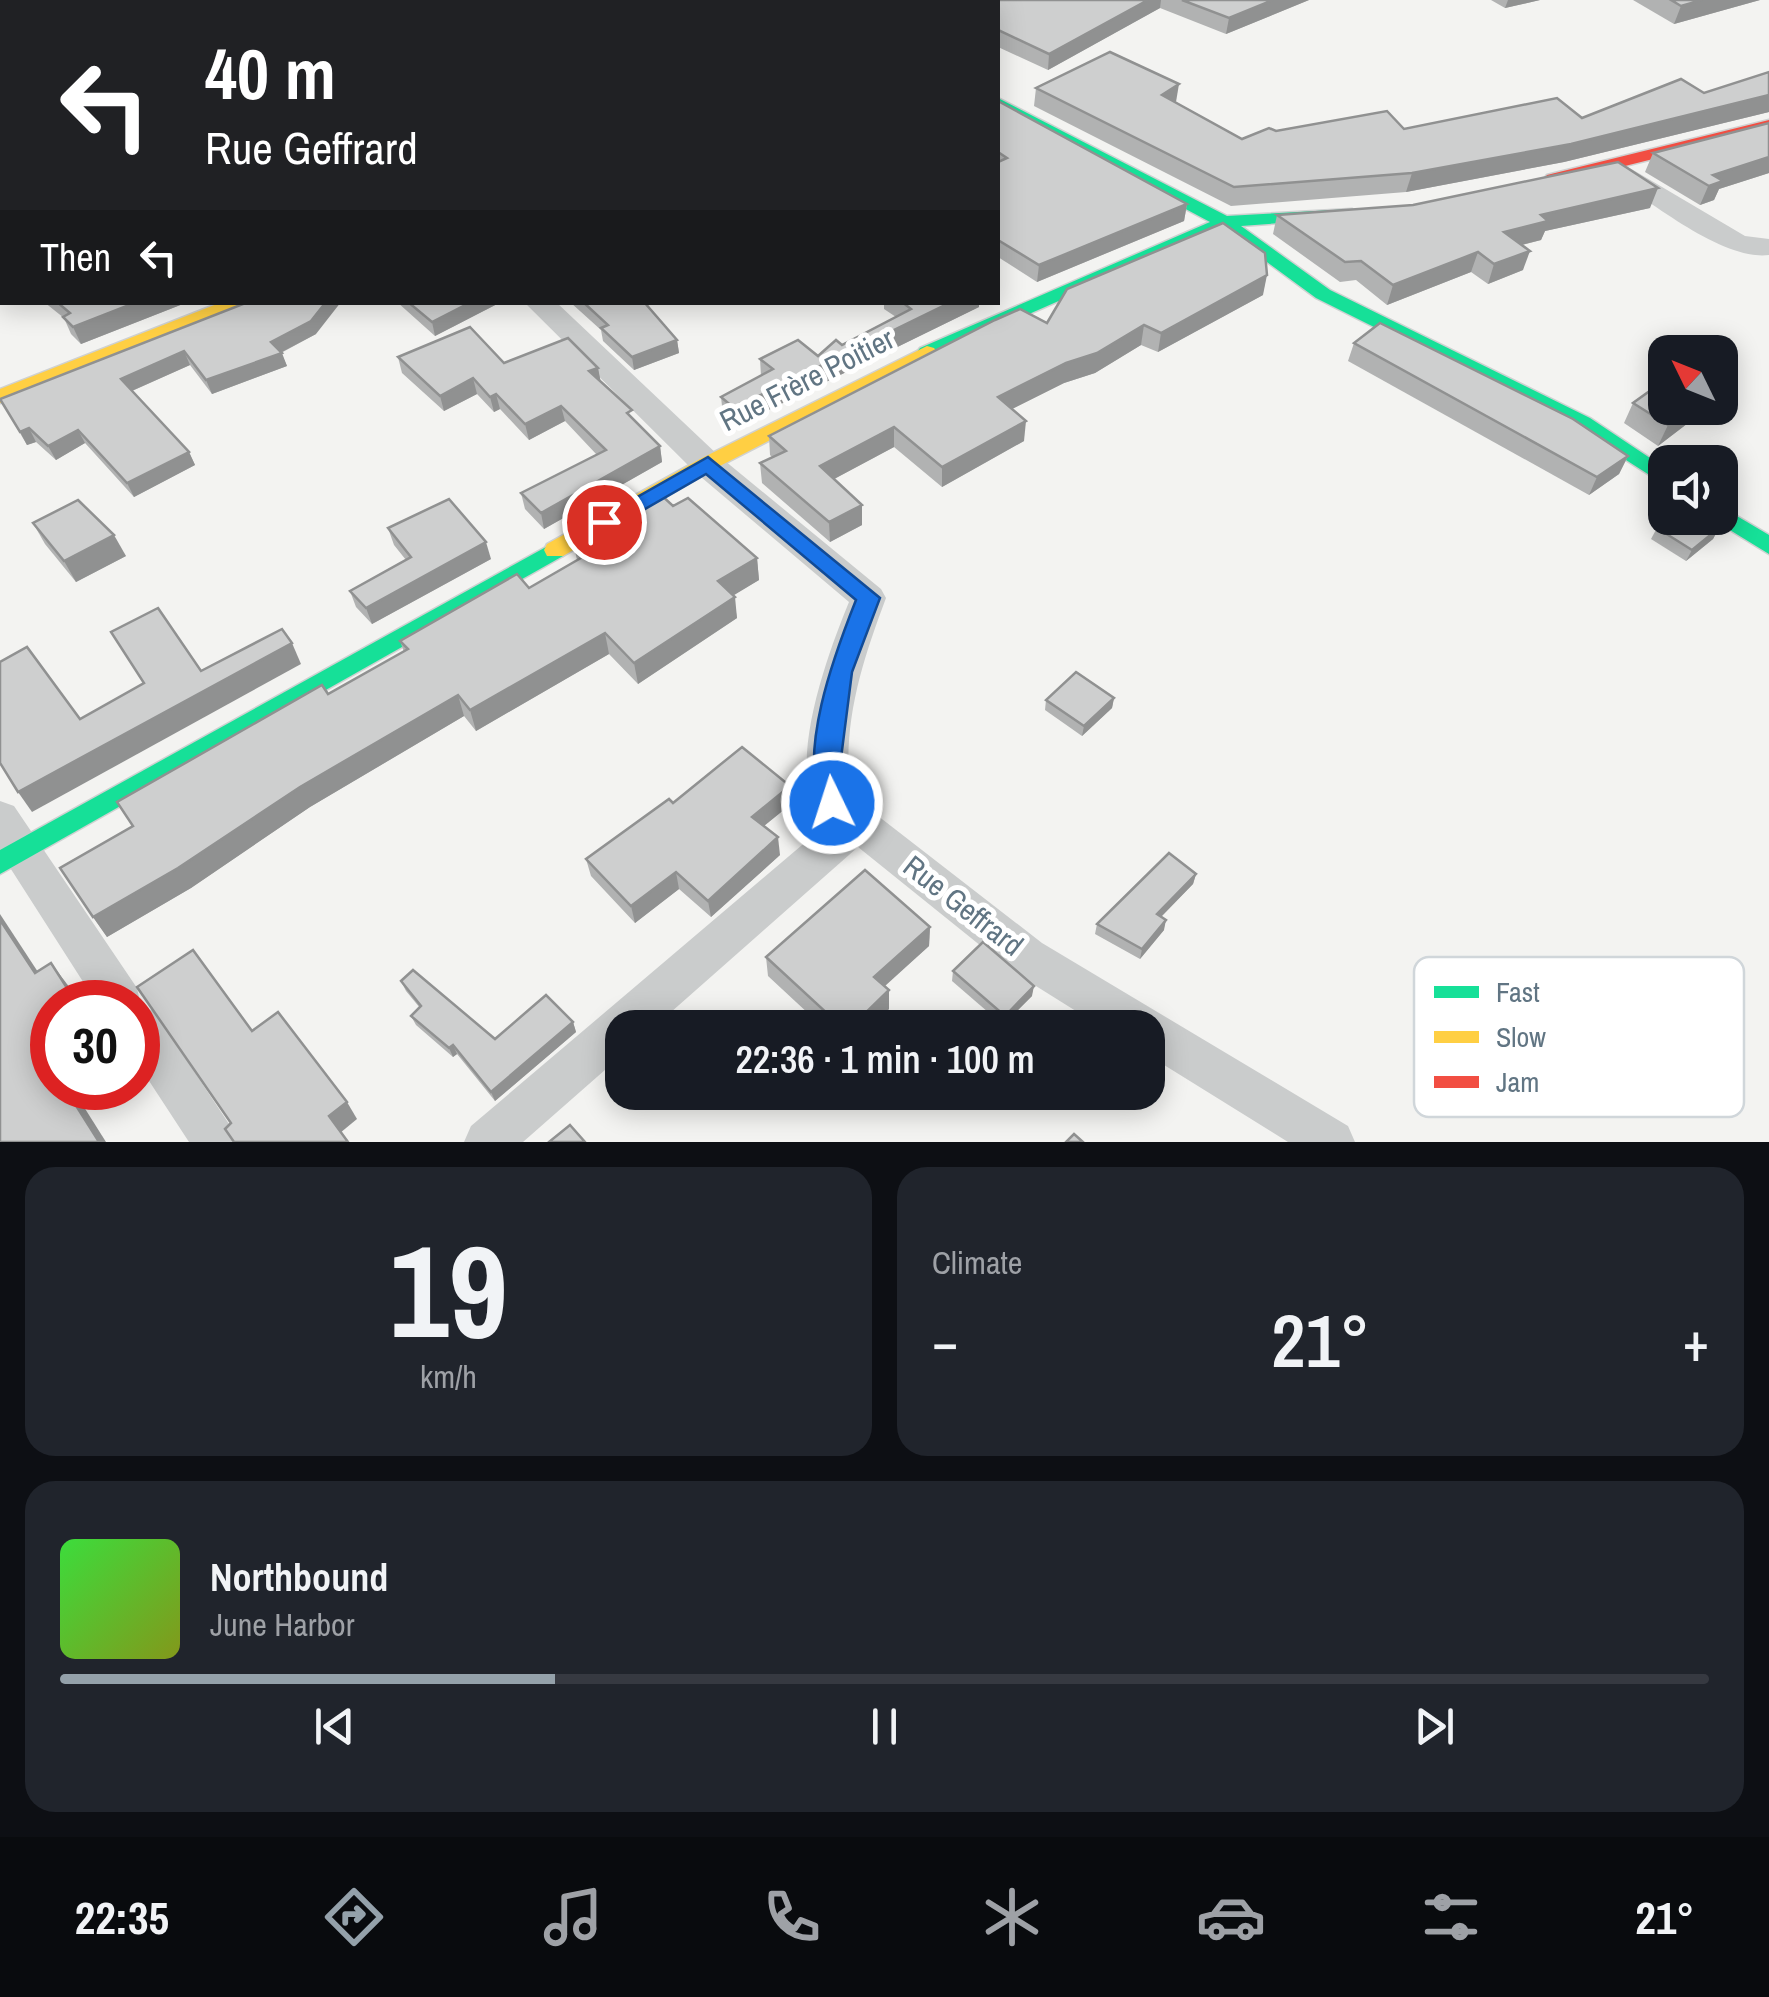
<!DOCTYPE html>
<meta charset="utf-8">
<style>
:root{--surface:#171b24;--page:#20242c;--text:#f1f3f6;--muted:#9ea1a6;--line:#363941;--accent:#94a1aa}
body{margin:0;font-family:"Archivo Narrow",sans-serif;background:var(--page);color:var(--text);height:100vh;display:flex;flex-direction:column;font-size:38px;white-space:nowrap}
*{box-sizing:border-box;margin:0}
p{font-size:32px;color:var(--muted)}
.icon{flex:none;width:55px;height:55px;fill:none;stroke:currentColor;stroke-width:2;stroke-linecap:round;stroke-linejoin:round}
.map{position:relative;height:1142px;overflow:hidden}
.panel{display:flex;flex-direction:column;gap:25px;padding:25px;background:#0d0f14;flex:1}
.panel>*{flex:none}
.top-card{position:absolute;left:0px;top:0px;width:1000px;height:305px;box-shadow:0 5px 25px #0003;background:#202124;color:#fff;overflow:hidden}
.needle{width:65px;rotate:313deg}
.tools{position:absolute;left:1648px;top:335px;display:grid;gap:20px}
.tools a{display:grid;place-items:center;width:90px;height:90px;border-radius:20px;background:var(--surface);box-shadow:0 5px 25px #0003;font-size:50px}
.speed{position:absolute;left:30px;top:980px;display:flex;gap:20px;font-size:50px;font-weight:700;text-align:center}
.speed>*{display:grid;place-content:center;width:130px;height:130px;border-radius:50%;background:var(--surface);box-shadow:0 5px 25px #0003;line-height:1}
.speed .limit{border:15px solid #d22;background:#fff;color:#111}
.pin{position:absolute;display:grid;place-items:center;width:85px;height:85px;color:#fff;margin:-42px;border:5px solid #fff;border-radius:50%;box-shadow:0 2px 10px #0007}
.me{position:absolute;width:110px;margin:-55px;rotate:356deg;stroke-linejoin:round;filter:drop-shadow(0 0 8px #0008)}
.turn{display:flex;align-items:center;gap:35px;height:210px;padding:0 40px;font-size:45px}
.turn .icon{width:130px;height:130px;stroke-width:2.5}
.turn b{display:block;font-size:70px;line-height:85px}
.then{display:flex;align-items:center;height:95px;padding:0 40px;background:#0003;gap:20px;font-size:38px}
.big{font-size:75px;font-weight:600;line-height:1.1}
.panel .widget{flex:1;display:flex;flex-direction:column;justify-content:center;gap:15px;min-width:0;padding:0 35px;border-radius:30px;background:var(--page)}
.panel .dial{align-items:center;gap:0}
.dial b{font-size:130px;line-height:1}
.song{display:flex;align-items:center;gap:30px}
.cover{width:120px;height:120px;border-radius:15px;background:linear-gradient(135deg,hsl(120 70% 55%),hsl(70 70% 35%))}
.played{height:10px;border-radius:5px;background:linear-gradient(90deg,var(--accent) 30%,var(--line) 30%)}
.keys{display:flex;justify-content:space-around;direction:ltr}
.heat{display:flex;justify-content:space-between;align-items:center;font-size:55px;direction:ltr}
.panel .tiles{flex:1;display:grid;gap:25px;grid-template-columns:1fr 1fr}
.widget:last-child{grid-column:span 2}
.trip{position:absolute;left:605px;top:1010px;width:560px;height:100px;border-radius:30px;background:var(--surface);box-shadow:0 5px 25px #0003;font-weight:600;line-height:100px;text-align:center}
.menu{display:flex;height:160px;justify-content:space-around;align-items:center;background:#090b0e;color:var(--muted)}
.menu .icon{width:70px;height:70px}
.menu .selected{color:var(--accent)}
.menu b{font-size:45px;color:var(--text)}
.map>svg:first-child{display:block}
</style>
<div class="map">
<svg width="1769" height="1142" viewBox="0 0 1769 1142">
<rect width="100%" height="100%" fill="#f3f3f1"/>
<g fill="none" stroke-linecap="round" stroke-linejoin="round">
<defs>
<g id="fast">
<polygon points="998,98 1227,216 1352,209 1352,217 1346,218 1241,226 1330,290 1590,418 1665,468 1665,485 1576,428 1316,298 1222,229 934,356 920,356 917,352 920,348 1210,222 998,109"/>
<polygon points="1720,506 1769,535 1769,554 1712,519 1720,518"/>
<polygon points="555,542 566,550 563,556 0,874 0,850"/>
</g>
<g id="slow">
<polygon points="222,302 249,302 0,403 0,389"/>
<polygon points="927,346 934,348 937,352 934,356 714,469 563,556 547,556 544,550 547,544 700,459"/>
</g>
<polygon id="jam" points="1769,120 1769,130 1553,184 1544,179 1547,175"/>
</defs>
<use href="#fast" stroke="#cfd1d1" stroke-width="3"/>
<use href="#slow" stroke="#cfd1d1" stroke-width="3"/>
<use href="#jam" stroke="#cfd1d1" stroke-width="3"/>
<g fill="#cacccc" fill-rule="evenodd">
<polygon points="0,143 2,144 2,161 0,160"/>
<path d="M1618,161L1745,236L1769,239V255C1722,261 1649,200 1609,175L1605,169L1609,163Z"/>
<path d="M524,302H556L719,456L881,589L886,598C862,662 841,726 851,795L1042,943L1348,1126L1355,1142H1288L1148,1055V1028H1103L1012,971L858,847L653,1028H622V1055L523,1142H464L471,1126L828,823C778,783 829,651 849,602L695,472Z"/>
<polygon points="0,801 14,806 137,988 141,1006 154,1011 241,1142 189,1142 138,1064 138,1002 96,1002 0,852"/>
</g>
<use href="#fast" fill="#16e098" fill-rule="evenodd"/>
<use href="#slow" fill="#ffcf43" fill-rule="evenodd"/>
<use href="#jam" fill="#f24e42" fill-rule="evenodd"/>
</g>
<g fill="#b1b2b2">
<polygon points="993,0 1309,0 1226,34 1160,8 1048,70 998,47 998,2"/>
<polygon points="1491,0 1540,0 1505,8"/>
<polygon points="1633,0 1760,0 1674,24"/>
<polygon points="1769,72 1769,112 1564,162 1406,192 1231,206 1034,106 1036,88 1176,102 1242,139 1276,131 1404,129 1582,118 1704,93"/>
<polygon points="998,101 1187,204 1184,221 1037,282 998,257"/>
<polygon points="1769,123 1769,173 1719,189 1714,200 1700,205 1645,172 1653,153"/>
<polygon points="1650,208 1545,231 1541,240 1522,245 1523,270 1488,284 1471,272 1387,305 1356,280 1340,282 1273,234 1277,215"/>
<polygon points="1263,295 1158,352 1141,345 1095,373 1064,383 1012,409 1024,441 942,487 894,447 834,479 862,505 862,525 830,542 762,483 760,463 772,457 770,455 769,436 1047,323"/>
<polygon points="44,302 188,302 81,344 71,334 64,318"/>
<polygon points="248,302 316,334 281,353 287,366 212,394 190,365 132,391 189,452 195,465 134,497 85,443 56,460 36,442 27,445 0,399"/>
<polygon points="397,302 501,302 435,336"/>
<polygon points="570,302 644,302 677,340 679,353 634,370 603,341 601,330"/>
<polygon points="884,302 979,302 979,307 736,426 723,415 721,397 761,376 760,359 818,356 896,317 884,309"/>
<polygon points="1354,343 1628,456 1619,474 1589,495 1348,361"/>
<polygon points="398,357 598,368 600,382 633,420 660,446 662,462 544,529 525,509 521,493 597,455 565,421 529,440 500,409 494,412 477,394 444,411 402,373"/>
<polygon points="1633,403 1665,408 1699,408 1692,420 1658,446 1624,423"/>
<polygon points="673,506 757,558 759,580 733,595 737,618 638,684 609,654 476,731 464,716 310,807 191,888 107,937 93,917 133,826 328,694 404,652 400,641 529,588 577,560 573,542"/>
<polygon points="33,523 126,556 76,582 45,544"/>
<polygon points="388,528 491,559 372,624 356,607 350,591 406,560 394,545"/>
<polygon points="1657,528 1719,528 1713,539 1686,561 1651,539"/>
<polygon points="1114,698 1112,708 1082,736 1045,710 1046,700"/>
<polygon points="790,786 791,804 764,826 780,855 711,917 679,889 635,923 591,876 586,859 673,803"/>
<polygon points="1196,874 1193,884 1161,917 1164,930 1140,959 1095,934 1097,924"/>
<polygon points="930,927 929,946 884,986 889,990 889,1009 869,1028 824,1028 768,976 766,957"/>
<polygon points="953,971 1032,996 1003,1025 952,981"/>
<polygon points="401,981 495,1039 573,1022 576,1032 495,1101 457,1054 453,1057 416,1025 411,1016 420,1008 406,991"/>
</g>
<g fill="#909191">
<polygon points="1148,0 1161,0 1160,8 1048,70 1049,54"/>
<polygon points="1273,0 1309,0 1226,34 1229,18"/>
<polygon points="1508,0 1540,0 1505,8"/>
<polygon points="1702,0 1760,0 1674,24 1681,6"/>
<polygon points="2,42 2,60 0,56 0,43"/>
<polygon points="1179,84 1176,102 1162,95"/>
<polygon points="1769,95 1769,112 1564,162 1406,192 1412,173"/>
<polygon points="1769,157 1769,173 1719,189 1714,200 1700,205 1713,175"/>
<polygon points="1658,188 1650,208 1545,231 1541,240 1497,251 1504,232 1541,215"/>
<polygon points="1187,204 1184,221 1037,282 1039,265"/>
<polygon points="1530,251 1523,270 1488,284 1494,264"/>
<polygon points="1478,252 1471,272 1387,305 1393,285"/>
<polygon points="1267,275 1263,295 1158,352 1161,333"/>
<polygon points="137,302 188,302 81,344 73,327"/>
<polygon points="326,302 341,302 316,334 278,354 282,353 287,366 212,394 206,380 271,342"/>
<polygon points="471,302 501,302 435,336 432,322"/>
<polygon points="951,302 979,302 979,307 736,426 734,408"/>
<polygon points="1144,325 1141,345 1095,373 1064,383 996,417 998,397"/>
<polygon points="677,340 679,353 634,370 632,357"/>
<polygon points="184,351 190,365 127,393 121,379"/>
<polygon points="598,368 601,383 589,371"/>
<polygon points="473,378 477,394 444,411 440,396"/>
<polygon points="496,394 500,409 494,412 490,397"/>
<polygon points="561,406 565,421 529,440 525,424"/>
<polygon points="1692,408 1699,408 1692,420 1658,446 1668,425"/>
<polygon points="1026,421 1024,441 942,487 942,467"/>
<polygon points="894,427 894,447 821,486 820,466"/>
<polygon points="29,428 36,442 27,445 20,432"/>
<polygon points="78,430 85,443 56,460 48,446"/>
<polygon points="660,446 662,462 544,529 541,513"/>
<polygon points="189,452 195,465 134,497 127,483"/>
<polygon points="1628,456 1619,474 1589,495 1597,477"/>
<polygon points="862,505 862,525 830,542 829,522"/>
<polygon points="1719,528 1713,539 1686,561 1692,550"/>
<polygon points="114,535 126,556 76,582 64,561"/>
<polygon points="486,542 491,559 372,624 366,608"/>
<polygon points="757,558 759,580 721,603 718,581"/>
<polygon points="735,597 737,618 638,684 634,663"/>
<polygon points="605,633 609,654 476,731 470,710"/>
<polygon points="292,643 301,664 32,812 18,792"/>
<polygon points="458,695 464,716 310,807 191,888 107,937 93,917 300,787"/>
<polygon points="1114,698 1112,708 1082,736 1084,726"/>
<polygon points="790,786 791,804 754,834 752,817"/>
<polygon points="778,837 780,855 711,917 708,901"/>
<polygon points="676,872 679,889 635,923 631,906"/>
<polygon points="1196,874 1193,884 1154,924 1157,914"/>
<polygon points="0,914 55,998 35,973 0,920"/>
<polygon points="1166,920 1164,930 1140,959 1142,949"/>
<polygon points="930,927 929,946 874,996 874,977"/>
<polygon points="51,963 70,988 80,1002 76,1002"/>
<polygon points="1034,986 1032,996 1003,1025 1005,1016"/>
<polygon points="889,990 889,1009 869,1028 850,1028"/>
<polygon points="573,1022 576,1032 495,1101 491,1092"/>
<polygon points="453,1045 457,1054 453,1057 449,1048"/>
<polygon points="65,1088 72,1088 106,1142 99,1142"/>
<polygon points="347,1102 357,1119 340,1133 329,1116"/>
</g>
<g fill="#cecfcf" stroke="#909191" stroke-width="2.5">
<polygon points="0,0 411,0 413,2 2,2 2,42 0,43"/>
<polygon points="613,0 937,0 942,2 606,2"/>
<polygon points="993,0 1148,0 1049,54 998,30 998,2 985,2"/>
<polygon points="1182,0 1273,0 1229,18"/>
<polygon points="1671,0 1702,0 1681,6"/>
<polygon points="1110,52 1179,84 1162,95 1242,139 1269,128 1276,131 1387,111 1404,129 1557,98 1582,118 1681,79 1704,93 1769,72 1769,95 1571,144 1412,173 1234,187 1036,88"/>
<polygon points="998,101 1187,204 1039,265 998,240 998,162 1007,158 998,152"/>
<polygon points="1769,123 1769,157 1713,175 1723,181 1709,186 1653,153"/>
<polygon points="1618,162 1658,188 1541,215 1548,221 1504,232 1530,251 1494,264 1478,252 1393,285 1361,261 1345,262 1277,215 1413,205"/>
<polygon points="0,164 2,169 2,196 0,194"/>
<polygon points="2,197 2,260 0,258 0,198"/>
<polygon points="1223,223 1265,253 1267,275 1161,333 1144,325 1097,353 1066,363 998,397 1026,421 942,467 894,427 820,466 862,505 829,522 760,463 786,451 769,436 995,320 1020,309 1047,323 1067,289"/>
<polygon points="57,302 137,302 73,327 63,317 70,313"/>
<polygon points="248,302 326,302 311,321 271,342 282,353 206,380 184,351 121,379 189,452 127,483 78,430 48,446 29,428 20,432 0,399"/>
<polygon points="408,302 471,302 432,322"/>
<polygon points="583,302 644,302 677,340 632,357 601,328 608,325"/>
<polygon points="902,302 951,302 734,408 721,397 773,369 760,359 798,340 818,356 836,340 842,345 911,309"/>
<polygon points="1380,323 1573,419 1628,456 1597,477 1354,343"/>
<polygon points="470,327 504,363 568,338 598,368 589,371 632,410 627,413 660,446 541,513 521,493 606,450 561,406 525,424 496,394 490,397 473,378 440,396 398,357"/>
<polygon points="1665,380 1665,408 1692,408 1668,425 1633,403"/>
<polygon points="659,493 673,506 688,498 757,558 718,581 735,597 634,663 605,633 470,710 458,695 300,787 178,868 93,917 60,868 133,826 117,802 322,685 328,694 408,649 400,641 517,574 529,588 586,555 573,542"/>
<polygon points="449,499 486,542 366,608 350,591 411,557 388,528"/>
<polygon points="78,500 114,535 64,561 33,523"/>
<polygon points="1670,518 1702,518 1719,528 1692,550 1657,528"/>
<polygon points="158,608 201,671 282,629 292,643 18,792 0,763 0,662 27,647 80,719 144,683 111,632"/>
<polygon points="1076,672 1114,698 1084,726 1046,700"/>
<polygon points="742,747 790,786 752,817 778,837 708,901 676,872 631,906 586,859 669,799 673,803"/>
<polygon points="1169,853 1196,874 1157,914 1166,920 1142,949 1097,924"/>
<polygon points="865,870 930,927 874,977 889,990 850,1028 843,1028 766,957"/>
<polygon points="0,920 35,973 51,963 76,1002 52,1002 52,1063 51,1064 52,1067 52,1088 65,1088 99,1142 0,1142"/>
<polygon points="983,942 1034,986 1005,1016 953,971"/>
<polygon points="193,950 252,1031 278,1012 347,1102 329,1116 348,1142 234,1142 225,1129 231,1123 137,987"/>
<polygon points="413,970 495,1039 546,995 573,1022 491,1092 453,1045 449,1048 411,1016 421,1006 401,981"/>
<polygon points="570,1125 585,1142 549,1142"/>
<polygon points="1074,1134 1083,1142 1066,1142"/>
</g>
<path fill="#1a73e8" stroke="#114b97" stroke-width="2.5" d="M708,457L880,598L852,672L839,774L845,803L841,811H823C796,755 835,653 856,600L706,474L612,528L604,530L593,522Z"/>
<g text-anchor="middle" stroke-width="10" stroke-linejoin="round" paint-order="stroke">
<g font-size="30" fill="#617583" stroke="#fff">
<text transform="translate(807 380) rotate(-27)" y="10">Rue Frère Poitier</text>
<text transform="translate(963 906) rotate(38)" y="10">Rue Geffrard</text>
</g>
</g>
<rect x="1414" y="957" width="330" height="160" rx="15" fill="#fff" stroke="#d0d6da" stroke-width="2.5"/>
<rect x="1434" y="986" width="45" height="12" fill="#16e098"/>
<rect x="1434" y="1031" width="45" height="12" fill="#ffcf43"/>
<rect x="1434" y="1076" width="45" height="12" fill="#f24e42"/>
<g font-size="28" fill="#617583">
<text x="1496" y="1002">Fast</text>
<text x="1496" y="1047">Slow</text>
<text x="1496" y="1092">Jam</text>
</g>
</svg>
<div class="tools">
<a><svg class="needle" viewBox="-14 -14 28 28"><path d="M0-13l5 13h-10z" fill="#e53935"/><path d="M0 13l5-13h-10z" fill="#9ea1a6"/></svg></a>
<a><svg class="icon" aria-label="sound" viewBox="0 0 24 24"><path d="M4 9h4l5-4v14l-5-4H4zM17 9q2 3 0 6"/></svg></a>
</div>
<div class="speed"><div class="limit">30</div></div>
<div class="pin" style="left:604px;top:522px;background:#d93025"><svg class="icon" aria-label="arrive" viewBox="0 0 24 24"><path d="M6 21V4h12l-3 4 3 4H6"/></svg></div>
<svg class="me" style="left:832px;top:803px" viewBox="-20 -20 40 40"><circle r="17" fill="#1a73e8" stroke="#fff" stroke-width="3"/><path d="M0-11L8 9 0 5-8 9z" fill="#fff"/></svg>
<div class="trip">22:36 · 1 min · 100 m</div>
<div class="top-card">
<div class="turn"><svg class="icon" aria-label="left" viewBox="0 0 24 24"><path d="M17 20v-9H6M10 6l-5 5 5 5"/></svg><div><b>40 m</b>Rue Geffrard</div></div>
<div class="then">Then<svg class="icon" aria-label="left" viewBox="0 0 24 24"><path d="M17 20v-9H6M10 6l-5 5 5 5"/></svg></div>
</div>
</div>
<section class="panel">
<div class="tiles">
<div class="widget dial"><b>19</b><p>km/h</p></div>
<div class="widget"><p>Climate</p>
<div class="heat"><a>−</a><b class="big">21°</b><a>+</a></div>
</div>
<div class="widget">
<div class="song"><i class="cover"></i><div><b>Northbound</b><p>June Harbor</p></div></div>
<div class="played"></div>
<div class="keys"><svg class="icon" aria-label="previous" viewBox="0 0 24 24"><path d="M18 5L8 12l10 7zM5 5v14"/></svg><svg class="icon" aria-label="pause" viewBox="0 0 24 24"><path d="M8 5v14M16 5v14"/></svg><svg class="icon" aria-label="next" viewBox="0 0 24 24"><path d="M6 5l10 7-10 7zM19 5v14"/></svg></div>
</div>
</div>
</section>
<nav class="menu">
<b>22:35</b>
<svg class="icon selected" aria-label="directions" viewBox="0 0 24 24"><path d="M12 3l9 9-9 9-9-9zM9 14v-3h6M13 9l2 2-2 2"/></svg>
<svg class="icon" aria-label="music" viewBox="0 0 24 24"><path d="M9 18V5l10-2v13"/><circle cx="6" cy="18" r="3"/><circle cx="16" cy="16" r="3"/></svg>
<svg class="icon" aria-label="phone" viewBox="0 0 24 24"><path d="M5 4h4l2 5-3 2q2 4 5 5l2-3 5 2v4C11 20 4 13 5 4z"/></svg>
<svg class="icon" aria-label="climate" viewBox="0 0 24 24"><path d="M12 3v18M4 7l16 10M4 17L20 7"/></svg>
<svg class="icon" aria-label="car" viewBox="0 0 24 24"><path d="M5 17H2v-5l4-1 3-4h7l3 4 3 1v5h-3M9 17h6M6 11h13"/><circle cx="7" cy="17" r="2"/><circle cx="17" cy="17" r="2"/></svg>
<svg class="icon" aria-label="filters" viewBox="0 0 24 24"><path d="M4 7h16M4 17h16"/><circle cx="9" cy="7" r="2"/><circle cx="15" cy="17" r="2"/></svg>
<b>21°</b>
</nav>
